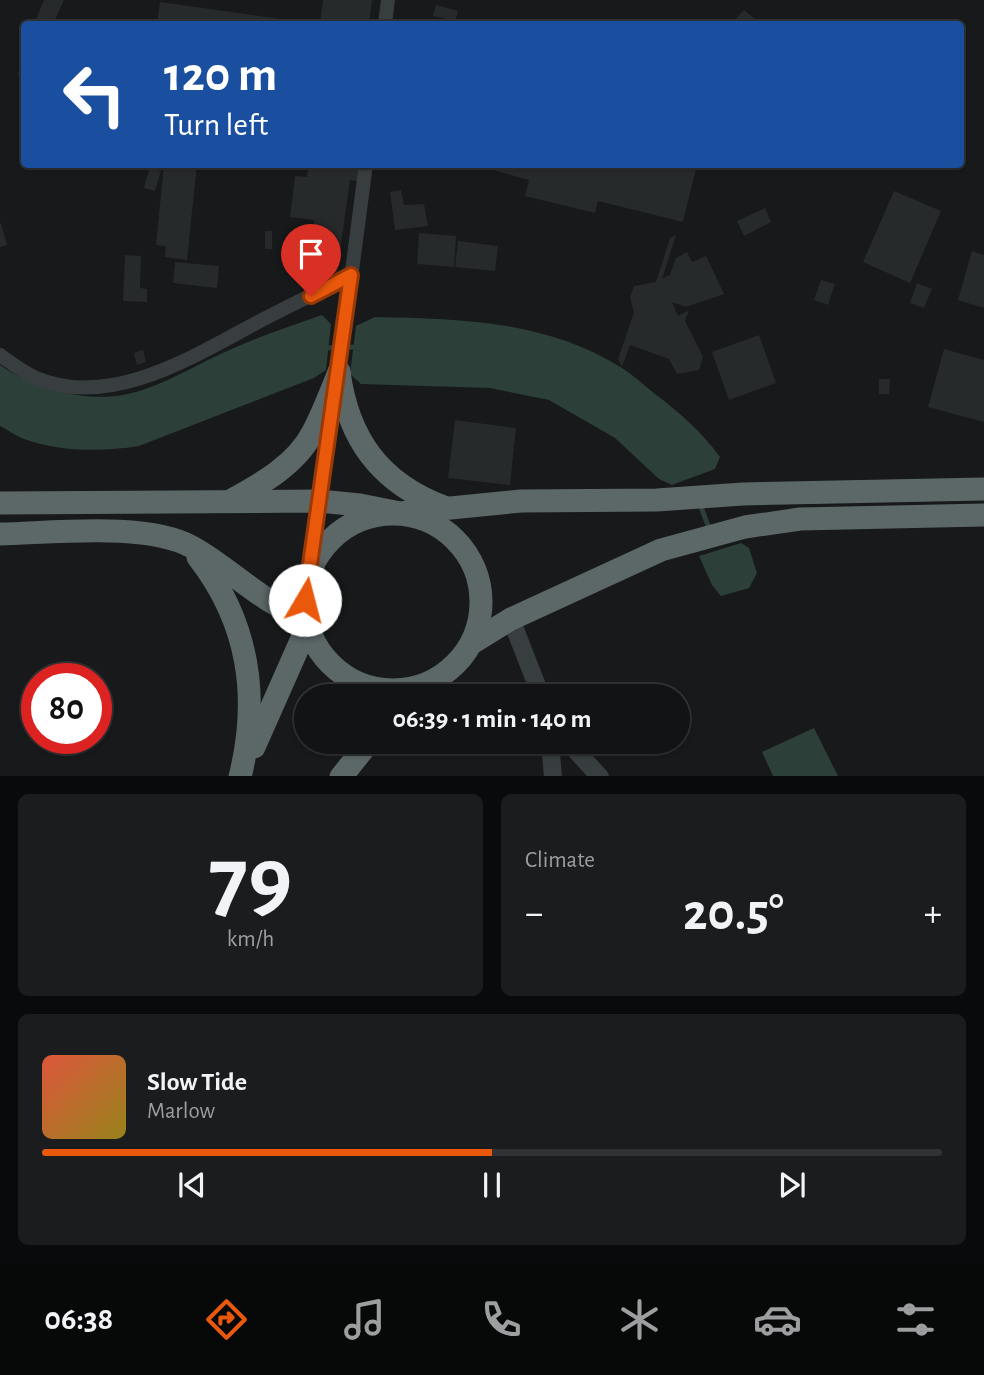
<!DOCTYPE html>
<meta charset="utf-8">
<style>
:root{--surface:#111314;--page:#1a1c1d;--text:#f1f3f6;--muted:#9c9ea0;--line:#303234;--accent:#ea580c}
body{margin:0;font-family:"Alegreya Sans",sans-serif;background:var(--page);color:var(--text);height:100vh;display:flex;flex-direction:column;font-size:26px;white-space:nowrap}
*{box-sizing:border-box;margin:0}
p{font-size:23px;color:var(--muted)}
.icon{flex:none;width:38px;height:38px;fill:none;stroke:currentColor;stroke-width:2;stroke-linecap:round;stroke-linejoin:round}
.map{position:relative;height:776px;overflow:hidden}
.details{display:flex;flex-direction:column;gap:18px;padding:18px;background:#090a0b;flex:1}
.details>*{flex:none}
.top-card{position:absolute;left:21px;top:21px;width:943px;height:147px;border-radius:7px;box-shadow:0 2px 5px #0004,0 0 0 2px var(--line);background:#1a4fa0;color:#fff;overflow:hidden}
.speed{position:absolute;left:21px;top:663px;display:flex;gap:14px;font-size:35px;font-weight:700;text-align:center}
.speed>*{display:grid;place-content:center;width:91px;height:91px;border-radius:50%;background:var(--surface);box-shadow:0 2px 5px #0004,0 0 0 2px var(--line);line-height:1}
.speed .limit{border:10px solid #d22;background:#fff;color:#111}
.pin{position:absolute;display:grid;place-items:center;width:60px;height:60px;color:#fff;margin:-72px -30px;border-radius:50% 50% 50% 0;rotate:-45deg;box-shadow:0 0 7px #0007}
.pin .icon{rotate:45deg}
.me{position:absolute;width:77px;margin:-38px;rotate:8deg;stroke-linejoin:round;filter:drop-shadow(0 0 5px #0008)}
.turn{display:flex;align-items:center;gap:24px;height:147px;padding:0 28px;font-size:32px}
.turn .icon{width:91px;height:91px;stroke-width:2.5}
.turn b{display:block;font-size:49px;line-height:60px}
.big{font-size:52px;font-weight:700;line-height:1.1}
.details .card{flex:1;display:flex;flex-direction:column;justify-content:center;gap:10px;min-width:0;padding:0 24px;border-radius:10px;background:var(--page)}
.details .dial{align-items:center;gap:0}
.dial b{font-size:91px;line-height:1}
.song{display:flex;align-items:center;gap:21px}
.cover{width:84px;height:84px;border-radius:10px;background:linear-gradient(135deg,hsl(10 70% 55%),hsl(50 70% 35%))}
.played{height:7px;border-radius:4px;background:linear-gradient(90deg,var(--accent) 50%,var(--line) 50%)}
.keys{display:flex;justify-content:space-around;direction:ltr}
.heat{display:flex;justify-content:space-between;align-items:center;font-size:38px;direction:ltr}
.details .tiles{flex:1;display:grid;gap:18px;grid-template-columns:1fr 1fr}
.card:last-child{grid-column:span 2}
.trip{position:absolute;left:294px;top:684px;width:396px;height:70px;border-radius:35px;background:var(--surface);box-shadow:0 2px 5px #0004,0 0 0 2px var(--line);font-weight:700;line-height:70px;text-align:center}
.menu{display:flex;height:112px;justify-content:space-around;align-items:center;background:#070808;color:var(--muted)}
.menu .icon{width:49px;height:49px}
.menu .current{color:var(--accent)}
.menu b{font-size:32px;color:var(--text)}
.map>svg:first-child{display:block}
</style>
<div class="map">
<svg width="984" height="777" viewBox="0 0 984 777">
<rect width="100%" height="100%" fill="#17191a"/>
<g fill="#2c3f39">
<path d="M322,315L331,324L326,370L314,378L139,446C102,452 60,452 24,439C16,436 8,430 0,426V365C32,388 83,402 123,395C160,388 193,366 227,351C258,337 290,326 322,315Z"/>
<path d="M375,317C460,319 546,320 622,368C633,375 644,385 655,394C679,412 702,432 720,457L715,469L672,485L659,479L615,438L549,400L490,388L361,384L350,374L356,326Z"/>
<polygon points="741,543 749,548 757,573 749,588 721,596 712,585 699,556"/>
<polygon points="814,728 838,776 773,776 762,752"/>
</g>
<g fill="none" stroke-linecap="round" stroke-linejoin="round">
<g stroke="#2c3f39" stroke-width="5">
<polyline points="323,348 359,347"/>
<polyline points="700,504 710,531"/>
</g>
</g>
<g fill="#272a2b">
<polygon points="44,0 64,0 53,24 34,24"/>
<polygon points="323,0 372,0 369,24 320,24"/>
<polygon points="160,2 308,23 308,24 157,24"/>
<polygon points="436,5 458,11 455,21 433,16"/>
<polygon points="744,10 761,24 731,24"/>
<polygon points="23,41 24,41 24,77 18,76"/>
<polygon points="164,164 197,164 187,260 165,257 166,246 156,245"/>
<polygon points="309,164 365,164 362,182 350,180 337,273 307,269 314,220 290,217 295,176 307,177"/>
<polygon points="471,164 697,164 683,222 598,201 595,213 525,196 529,180"/>
<polygon points="150,167 161,171 155,191 144,188"/>
<polygon points="401,190 404,205 424,204 428,226 395,230 390,192"/>
<polygon points="894,191 941,211 910,283 863,262"/>
<polygon points="765,208 771,222 744,236 737,221"/>
<polygon points="1,223 7,245 0,247 0,224"/>
<rect x="265" y="231" width="7" height="18"/>
<polygon points="419,233 456,236 454,267 417,264"/>
<polygon points="676,235 662,279 670,275 676,258 687,252 692,262 706,256 724,294 686,307 672,302 678,316 689,310 685,321 703,357 699,370 677,374 669,359 630,345 622,367 618,359 634,313 630,297 634,286 656,282 670,238"/>
<polygon points="458,241 498,246 495,271 455,267"/>
<polygon points="972,251 984,255 984,308 958,300"/>
<polygon points="125,255 141,256 140,288 147,289 147,302 123,301"/>
<polygon points="175,262 219,266 217,288 173,283"/>
<polygon points="821,280 835,284 828,305 814,300"/>
<polygon points="917,283 932,289 924,308 910,303"/>
<polygon points="759,335 776,383 729,400 712,352"/>
<polygon points="944,349 984,360 984,422 928,407"/>
<polygon points="143,350 146,362 137,365 134,353"/>
<polygon points="879,379 890,379 889,394 879,394"/>
<polygon points="455,420 516,428 510,485 448,478"/>
</g>
<g fill="none" stroke-linecap="round" stroke-linejoin="round">
<g stroke="#383e3f" stroke-width="14">
<polyline points="385,24 388,0"/>
<path d="M0,355C11,363 23,372 36,378C107,408 186,361 247,328C281,309 317,293 351,275"/>
<polyline points="338,378 366,164"/>
<polyline points="307,581 334,402"/>
</g>
<g stroke="#383e3f" stroke-width="18">
<polyline points="511,619 541,696"/>
<polyline points="550,742 553,777"/>
<polyline points="568,742 600,777"/>
</g>
<g stroke="#5c6767" stroke-width="23">
<path d="M339,372C348,439 380,483 444,507"/>
<path d="M230,501C261,484 296,465 313,432C323,413 331,392 339,372"/>
<polyline points="0,503 319,501 360,505 400,513 521,501 657,500 743,494 984,489"/>
<circle cx="393" cy="602" r="88"/>
<path d="M0,534C53,533 147,522 192,547C232,569 263,605 306,618"/>
<path d="M198,557C249,623 260,696 240,777"/>
<polyline points="472,643 511,619 661,550 745,527 800,519 984,515"/>
<polyline points="254,747 308,625"/>
<polyline points="341,777 369,742"/>
</g>
</g>
<g fill="none" stroke-linecap="round" stroke-linejoin="round">
<defs>
<polyline id="route" points="305,600 351,275 311,296"/>
</defs>
<use href="#route" stroke="#983908" stroke-width="18"/>
<use href="#route" stroke="#ea580c" stroke-width="12"/>
</g>
</svg>
<div class="speed"><div class="limit">80</div></div>
<div class="pin" style="left:311px;top:296px;background:#d93025"><svg class="icon" aria-label="arrive" viewBox="0 0 24 24"><path d="M6 21V4h12l-3 4 3 4H6"/></svg></div>
<svg class="me" style="left:305px;top:600px" viewBox="-20 -20 40 40"><circle r="19" fill="#fff"/><path d="M0-13L10 11 0 6-10 11z" fill="#ea580c"/></svg>
<div class="trip">06:39 · 1 min · 140 m</div>
<div class="top-card">
<div class="turn"><svg class="icon" aria-label="left" viewBox="0 0 24 24"><path d="M17 20v-9H6M10 6l-5 5 5 5"/></svg><div><b>120 m</b>Turn left</div></div>
</div>
</div>
<section class="details">
<div class="tiles">
<div class="card dial"><b>79</b><p>km/h</p></div>
<div class="card"><p>Climate</p>
<div class="heat"><a>−</a><b class="big">20.5°</b><a>+</a></div>
</div>
<div class="card">
<div class="song"><i class="cover"></i><div><b>Slow Tide</b><p>Marlow</p></div></div>
<div class="played"></div>
<div class="keys"><svg class="icon" aria-label="previous" viewBox="0 0 24 24"><path d="M18 5L8 12l10 7zM5 5v14"/></svg><svg class="icon" aria-label="pause" viewBox="0 0 24 24"><path d="M8 5v14M16 5v14"/></svg><svg class="icon" aria-label="next" viewBox="0 0 24 24"><path d="M6 5l10 7-10 7zM19 5v14"/></svg></div>
</div>
</div>
</section>
<nav class="menu">
<b>06:38</b>
<svg class="icon current" aria-label="directions" viewBox="0 0 24 24"><path d="M12 3l9 9-9 9-9-9zM9 14v-3h6M13 9l2 2-2 2"/></svg>
<svg class="icon" aria-label="music" viewBox="0 0 24 24"><path d="M9 18V5l10-2v13"/><circle cx="6" cy="18" r="3"/><circle cx="16" cy="16" r="3"/></svg>
<svg class="icon" aria-label="phone" viewBox="0 0 24 24"><path d="M5 4h4l2 5-3 2q2 4 5 5l2-3 5 2v4C11 20 4 13 5 4z"/></svg>
<svg class="icon" aria-label="climate" viewBox="0 0 24 24"><path d="M12 3v18M4 7l16 10M4 17L20 7"/></svg>
<svg class="icon" aria-label="car" viewBox="0 0 24 24"><path d="M5 17H2v-5l4-1 3-4h7l3 4 3 1v5h-3M9 17h6M6 11h13"/><circle cx="7" cy="17" r="2"/><circle cx="17" cy="17" r="2"/></svg>
<svg class="icon" aria-label="filters" viewBox="0 0 24 24"><path d="M4 7h16M4 17h16"/><circle cx="9" cy="7" r="2"/><circle cx="15" cy="17" r="2"/></svg>
</nav>
